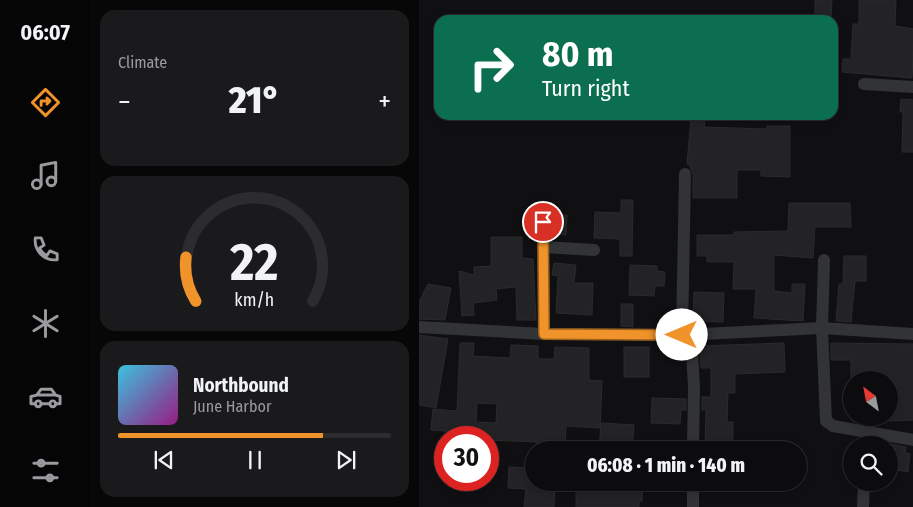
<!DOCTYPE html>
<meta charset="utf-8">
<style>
:root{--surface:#0c0c0e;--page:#1a1a1c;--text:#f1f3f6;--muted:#9a9b9e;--line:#2c2c2e;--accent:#f0932a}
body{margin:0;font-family:"Fira Sans Condensed",sans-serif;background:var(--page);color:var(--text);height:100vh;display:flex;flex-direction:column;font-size:19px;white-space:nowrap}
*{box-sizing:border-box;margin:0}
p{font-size:16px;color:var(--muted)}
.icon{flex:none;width:28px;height:28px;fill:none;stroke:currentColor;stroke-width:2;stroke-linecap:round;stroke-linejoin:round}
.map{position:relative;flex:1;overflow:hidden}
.drawer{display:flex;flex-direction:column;gap:10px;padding:10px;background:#070708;width:329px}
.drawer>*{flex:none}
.hud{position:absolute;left:15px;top:15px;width:404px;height:105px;border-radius:15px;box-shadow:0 2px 8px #0003,0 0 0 1px var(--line);background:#0b6e4f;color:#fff;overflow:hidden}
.needle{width:32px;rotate:328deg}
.tools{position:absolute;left:424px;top:371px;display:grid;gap:10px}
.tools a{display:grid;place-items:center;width:55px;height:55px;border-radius:50%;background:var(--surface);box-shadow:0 2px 8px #0003,0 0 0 1px var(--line);font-size:25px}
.speed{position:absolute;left:15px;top:426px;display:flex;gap:10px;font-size:25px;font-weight:700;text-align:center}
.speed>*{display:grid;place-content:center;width:65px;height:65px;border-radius:50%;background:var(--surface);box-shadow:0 2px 8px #0003,0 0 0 1px var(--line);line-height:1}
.speed .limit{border:8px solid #d22;background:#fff;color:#111}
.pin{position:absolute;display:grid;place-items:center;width:42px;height:42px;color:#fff;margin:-21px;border:2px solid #fff;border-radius:50%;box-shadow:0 1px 5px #0007}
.me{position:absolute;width:55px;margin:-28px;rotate:270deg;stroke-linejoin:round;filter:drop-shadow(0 0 4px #0008)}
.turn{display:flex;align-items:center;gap:18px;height:105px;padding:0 25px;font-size:22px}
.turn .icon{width:65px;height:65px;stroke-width:2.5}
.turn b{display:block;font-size:35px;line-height:42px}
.big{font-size:38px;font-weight:800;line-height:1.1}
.drawer .widget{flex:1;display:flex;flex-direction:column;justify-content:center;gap:8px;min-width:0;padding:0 18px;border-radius:15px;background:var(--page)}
.drawer .dial{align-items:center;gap:0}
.dial svg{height:130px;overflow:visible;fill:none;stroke:var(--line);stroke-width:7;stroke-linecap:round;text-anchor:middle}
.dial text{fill:var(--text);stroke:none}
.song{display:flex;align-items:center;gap:15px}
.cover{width:60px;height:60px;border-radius:8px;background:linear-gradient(135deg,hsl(190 70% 55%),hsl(310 70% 35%))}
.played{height:5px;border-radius:2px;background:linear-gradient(90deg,var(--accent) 75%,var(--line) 75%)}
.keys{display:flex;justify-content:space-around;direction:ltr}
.heat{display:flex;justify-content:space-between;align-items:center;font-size:28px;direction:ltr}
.trip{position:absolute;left:106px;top:441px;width:282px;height:50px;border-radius:25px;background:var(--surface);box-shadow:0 2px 8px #0003,0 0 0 1px var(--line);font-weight:800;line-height:50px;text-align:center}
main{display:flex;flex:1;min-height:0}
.tabs{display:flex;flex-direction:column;width:90px;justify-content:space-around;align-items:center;background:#050506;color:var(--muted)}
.tabs .icon{width:35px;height:35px}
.tabs .selected{color:var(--accent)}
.tabs b{font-size:22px;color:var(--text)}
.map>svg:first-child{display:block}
</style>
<main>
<nav class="tabs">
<b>06:07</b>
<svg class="icon selected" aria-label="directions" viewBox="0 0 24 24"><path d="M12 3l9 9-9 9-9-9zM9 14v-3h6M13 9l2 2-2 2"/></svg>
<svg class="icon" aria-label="music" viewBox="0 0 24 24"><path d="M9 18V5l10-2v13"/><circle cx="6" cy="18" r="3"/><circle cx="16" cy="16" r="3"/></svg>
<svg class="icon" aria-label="phone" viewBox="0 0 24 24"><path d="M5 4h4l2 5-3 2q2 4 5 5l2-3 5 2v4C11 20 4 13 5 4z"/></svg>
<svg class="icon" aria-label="climate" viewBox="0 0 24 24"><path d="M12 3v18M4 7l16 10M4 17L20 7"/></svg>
<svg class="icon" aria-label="car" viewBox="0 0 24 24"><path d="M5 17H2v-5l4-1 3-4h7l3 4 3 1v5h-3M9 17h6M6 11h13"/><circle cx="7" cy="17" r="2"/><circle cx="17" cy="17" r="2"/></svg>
<svg class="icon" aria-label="filters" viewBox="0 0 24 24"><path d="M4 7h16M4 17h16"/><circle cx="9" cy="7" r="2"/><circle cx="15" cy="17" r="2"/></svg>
</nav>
<section class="drawer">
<div class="widget"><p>Climate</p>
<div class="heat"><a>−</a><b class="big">21°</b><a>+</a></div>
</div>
<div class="widget dial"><svg viewBox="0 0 100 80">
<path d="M14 69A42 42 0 1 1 86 69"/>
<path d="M14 69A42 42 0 0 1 8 42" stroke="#f0932a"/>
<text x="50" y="56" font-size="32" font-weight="700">22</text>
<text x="50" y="72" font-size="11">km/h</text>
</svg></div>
<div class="widget">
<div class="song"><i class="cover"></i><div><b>Northbound</b><p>June Harbor</p></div></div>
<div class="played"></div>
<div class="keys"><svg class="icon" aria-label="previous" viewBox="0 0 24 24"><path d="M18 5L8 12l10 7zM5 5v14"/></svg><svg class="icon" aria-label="pause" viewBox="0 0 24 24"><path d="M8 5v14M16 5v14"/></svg><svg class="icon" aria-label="next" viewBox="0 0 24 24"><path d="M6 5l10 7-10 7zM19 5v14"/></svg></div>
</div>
</section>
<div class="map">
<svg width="495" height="507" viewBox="0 0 495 507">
<rect width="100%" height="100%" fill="#101012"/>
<g fill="#232326" stroke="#2a2b2e" fill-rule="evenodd">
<polygon points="396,0 413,0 412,18 396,19"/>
<polygon points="440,0 477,0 476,26 495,29 493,78 423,72 424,59 432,59 434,24 440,24"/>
<polygon points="482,99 495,100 495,152 483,152 484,112 481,112"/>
<polygon points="272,119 286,120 285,127 348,129 348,126 371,126 371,177 342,176 342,170 318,170 318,198 274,198 274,174 270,164 268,164"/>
<polygon points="202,200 214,200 213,256 201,256 201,239 175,238 176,212 202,213"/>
<polygon points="370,203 431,203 432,227 396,227 394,258 355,255 355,291 373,293 373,284 386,284 384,321 335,318 337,289 314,289 315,262 288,262 288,256 278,256 278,235 315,235 315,232 369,231"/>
<polygon points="130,215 148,215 147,235 132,234"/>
<polygon points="72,237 103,237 103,258 114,259 117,320 98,320 97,287 77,289 78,300 54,303 55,315 43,316 40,271 55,275 55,267 72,266"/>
<polygon points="425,256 447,256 447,281 436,281 432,322 417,321 420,284 424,284"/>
<polygon points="135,263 157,265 155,283 174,283 173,315 137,313 139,276 133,275"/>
<polygon points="211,265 238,266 238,271 246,272 245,286 236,286 235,296 210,295"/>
<polygon points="9,284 32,288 26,320 0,319 0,302"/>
<polygon points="275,292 305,293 304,322 274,321"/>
<polygon points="202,304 214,304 214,327 202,326"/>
<polygon points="0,335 29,339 17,408 0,405"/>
<path d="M41,343H55L54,356L91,358L92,345L119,346V359H135L136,347L170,348V380L183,381L181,428L147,426L146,450L118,448V442L69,440V438L26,435V431L12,430L14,409L38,411ZM58,403L78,404L77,423L57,422Z"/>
<polygon points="365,343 366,372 316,374 316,393 309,393 308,422 314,422 314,449 286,448 287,410 283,410 283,397 292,397 292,368 282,368 281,346"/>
<polygon points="412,343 495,344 495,420 470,421 470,380 432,380 432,360 412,360"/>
<rect x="205" y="347" width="25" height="30"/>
<polygon points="233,398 267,399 267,410 262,410 261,424 232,423"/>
<polygon points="182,423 215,425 213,450 180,450"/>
<polygon points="472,444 487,447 486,453 491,454 489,472 470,469"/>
<polygon points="90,467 111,468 110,482 136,482 135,507 105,507 107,489 89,488"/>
<polygon points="157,482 224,482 223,501 220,501 220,507 157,507"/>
</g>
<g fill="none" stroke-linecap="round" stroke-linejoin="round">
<g stroke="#313337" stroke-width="12">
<polyline points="445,84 495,87"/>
<polyline points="124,222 125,334"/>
<polyline points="125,247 175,250"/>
<polyline points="405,260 403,328 407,421 414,426 495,440"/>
<polyline points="0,327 125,334 263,335 403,328 495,334"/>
<polyline points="263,335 266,174"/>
<polyline points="272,335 275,387 274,450"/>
<polyline points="447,445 447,432"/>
<polyline points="274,507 274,482"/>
<polyline points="444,507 445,482"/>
</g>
</g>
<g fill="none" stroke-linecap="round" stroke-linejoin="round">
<defs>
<polyline id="route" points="124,222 125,334 263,335"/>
</defs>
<use href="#route" stroke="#9c601b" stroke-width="12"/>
<use href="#route" stroke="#f0932a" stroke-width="9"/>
</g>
</svg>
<div class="tools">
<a><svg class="needle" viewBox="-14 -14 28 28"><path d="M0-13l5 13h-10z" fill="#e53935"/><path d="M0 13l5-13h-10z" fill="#9a9b9e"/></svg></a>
<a><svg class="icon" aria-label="search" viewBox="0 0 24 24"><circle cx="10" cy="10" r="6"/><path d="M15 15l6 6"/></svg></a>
</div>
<div class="speed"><div class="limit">30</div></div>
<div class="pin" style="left:124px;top:222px;background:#d93025"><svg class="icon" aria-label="arrive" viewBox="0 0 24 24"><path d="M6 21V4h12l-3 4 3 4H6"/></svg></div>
<svg class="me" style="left:263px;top:335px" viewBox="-20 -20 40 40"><circle r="19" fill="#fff"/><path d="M0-13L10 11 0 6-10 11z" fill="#f0932a"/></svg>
<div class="trip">06:08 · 1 min · 140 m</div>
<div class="hud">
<div class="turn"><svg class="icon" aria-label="right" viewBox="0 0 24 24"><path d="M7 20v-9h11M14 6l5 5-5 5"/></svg><div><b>80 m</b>Turn right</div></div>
</div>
</div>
</main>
